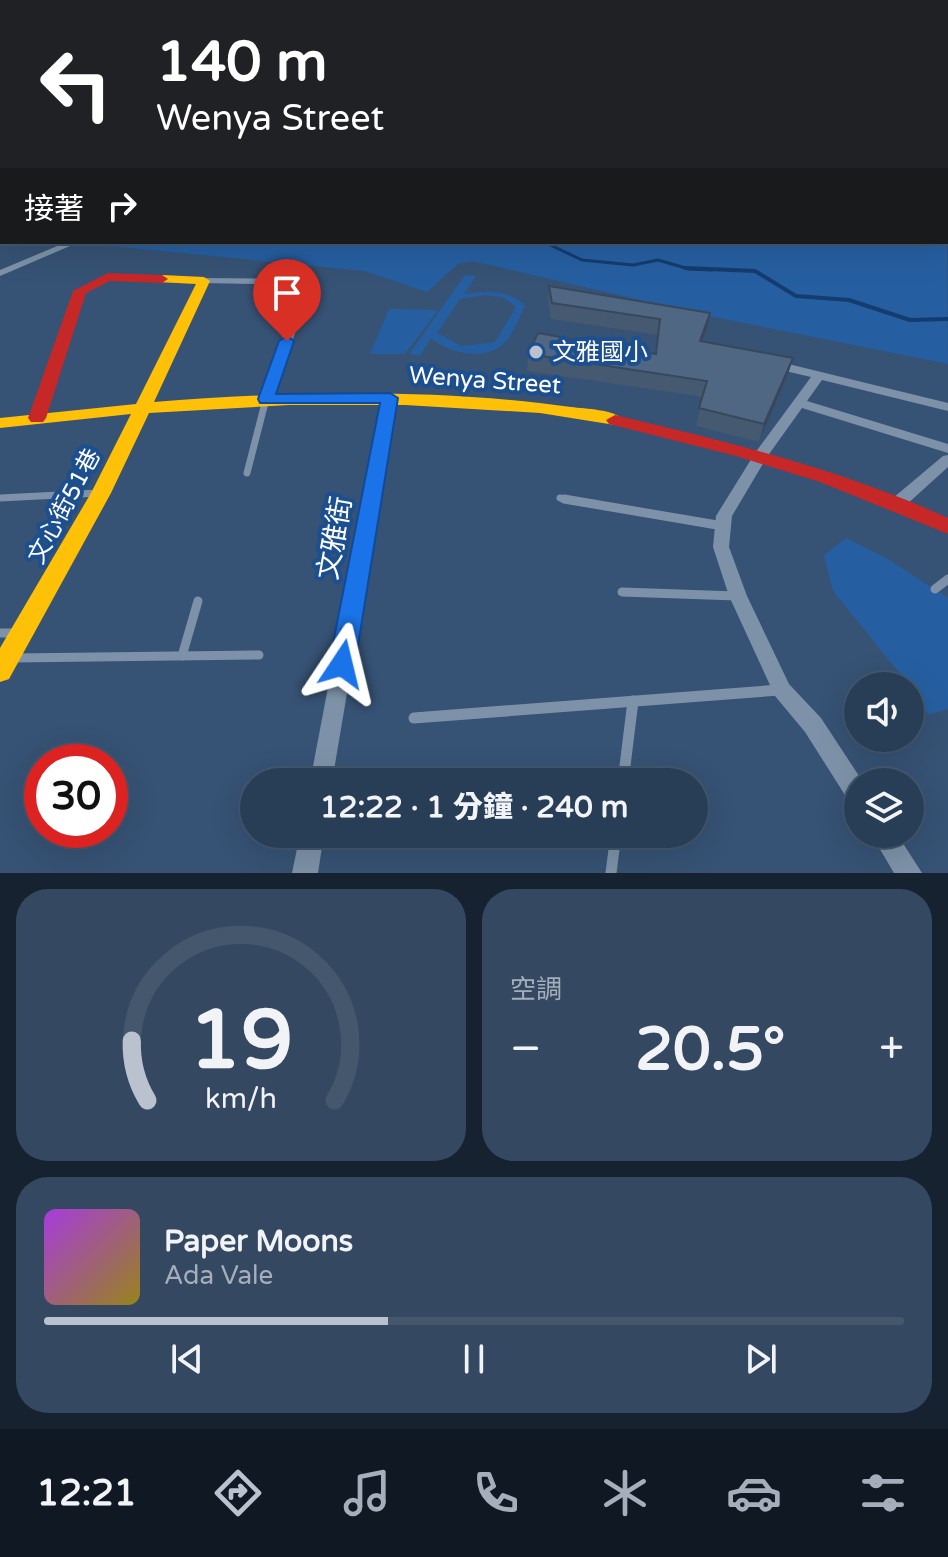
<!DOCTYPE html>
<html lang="zh-TW">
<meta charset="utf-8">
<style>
:root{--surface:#283e57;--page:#344961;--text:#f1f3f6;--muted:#a5aeba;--line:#44576d;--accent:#b9c2ce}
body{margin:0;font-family:"Varela Round","Noto Sans TC",sans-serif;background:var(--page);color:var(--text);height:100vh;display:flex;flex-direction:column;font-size:30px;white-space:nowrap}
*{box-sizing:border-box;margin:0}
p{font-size:26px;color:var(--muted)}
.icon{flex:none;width:44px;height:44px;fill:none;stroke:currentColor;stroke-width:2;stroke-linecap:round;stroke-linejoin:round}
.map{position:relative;height:873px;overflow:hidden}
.side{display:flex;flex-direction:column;gap:16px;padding:16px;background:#162230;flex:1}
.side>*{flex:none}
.top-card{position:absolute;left:0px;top:0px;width:948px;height:244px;box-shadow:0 8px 32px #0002,0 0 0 2px var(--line);background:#202124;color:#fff;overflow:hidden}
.buttons{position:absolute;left:844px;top:672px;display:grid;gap:16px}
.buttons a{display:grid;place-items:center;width:80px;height:80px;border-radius:50%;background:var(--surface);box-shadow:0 8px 32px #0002,0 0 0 2px var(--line);font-size:40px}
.speed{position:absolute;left:24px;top:744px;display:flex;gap:16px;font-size:40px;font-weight:700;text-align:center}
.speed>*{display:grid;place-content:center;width:104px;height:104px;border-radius:50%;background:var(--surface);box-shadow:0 8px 32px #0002,0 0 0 2px var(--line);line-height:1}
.speed .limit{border:12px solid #d22;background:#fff;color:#111}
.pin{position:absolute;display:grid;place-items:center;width:68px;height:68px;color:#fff;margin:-82px -34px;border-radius:50% 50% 50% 0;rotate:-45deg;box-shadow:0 0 8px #0007}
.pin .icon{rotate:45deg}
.me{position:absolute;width:88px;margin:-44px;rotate:10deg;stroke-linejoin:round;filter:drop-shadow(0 0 6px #0008)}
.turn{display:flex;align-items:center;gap:28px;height:168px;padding:0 24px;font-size:36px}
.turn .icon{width:104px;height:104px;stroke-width:2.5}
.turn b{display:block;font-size:56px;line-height:68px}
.then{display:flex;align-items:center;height:76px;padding:0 24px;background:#0003;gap:16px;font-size:30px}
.big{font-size:60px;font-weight:800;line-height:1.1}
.side .card{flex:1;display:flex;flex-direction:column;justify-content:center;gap:12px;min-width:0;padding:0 28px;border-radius:32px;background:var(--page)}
.side .dial{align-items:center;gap:0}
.dial svg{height:208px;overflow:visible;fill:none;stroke:var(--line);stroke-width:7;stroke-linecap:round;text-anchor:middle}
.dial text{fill:var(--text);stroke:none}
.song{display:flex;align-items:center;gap:24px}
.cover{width:96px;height:96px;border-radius:12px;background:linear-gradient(135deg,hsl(280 70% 55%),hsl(50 70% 35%))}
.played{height:8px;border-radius:4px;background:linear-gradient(90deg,var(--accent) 40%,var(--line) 40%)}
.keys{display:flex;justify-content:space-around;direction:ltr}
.heat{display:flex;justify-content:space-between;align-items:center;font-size:44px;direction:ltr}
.side .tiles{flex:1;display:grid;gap:16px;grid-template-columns:1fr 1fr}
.card:last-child{grid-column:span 2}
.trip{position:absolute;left:240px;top:768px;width:468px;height:80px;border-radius:40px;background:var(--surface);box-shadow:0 8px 32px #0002,0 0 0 2px var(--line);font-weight:800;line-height:80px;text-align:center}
.tabs{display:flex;height:128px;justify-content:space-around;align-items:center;background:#101923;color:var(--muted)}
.tabs .icon{width:56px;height:56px}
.tabs .on{color:var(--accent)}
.tabs b{font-size:36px;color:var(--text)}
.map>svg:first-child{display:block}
</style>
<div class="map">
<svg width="948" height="873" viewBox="0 0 948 873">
<rect width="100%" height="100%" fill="#365274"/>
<g fill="#265fa1" fill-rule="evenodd">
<polygon points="946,126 948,364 709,316 472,261 458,264 427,292 364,271 70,242 946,242"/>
<path d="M465,275L476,276L464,294C486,291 509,289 525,306C519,318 513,336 502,345C483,361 448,353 431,338L420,356L409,354ZM485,295L504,298L516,307L495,342L462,346L437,333L460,299Z"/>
<polygon points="389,309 438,310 405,354 370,354"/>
<polygon points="846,538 888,559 948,598 948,709 928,715 910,686 833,591 824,555"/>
</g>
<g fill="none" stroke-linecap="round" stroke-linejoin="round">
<polyline stroke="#153c6e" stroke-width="3" points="544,242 582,260 633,265 658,260 689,269 712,270"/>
<polyline stroke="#153c6e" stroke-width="4" points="685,268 755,271 796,296 849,300 910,320 948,319"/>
<g stroke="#7d92a8" stroke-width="7">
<polyline points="247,473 266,399"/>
<polyline points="0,498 99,493"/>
<polyline points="560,498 576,501"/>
</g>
<g stroke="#7d92a8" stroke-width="9">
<polyline points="564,499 723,526"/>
<polyline points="935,589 948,579"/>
<polyline points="622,592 736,596"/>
<polyline points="0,633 15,633"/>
<polyline points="182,656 198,601"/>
<polyline points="14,658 259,655"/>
</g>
<g stroke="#7d92a8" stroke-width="11">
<polyline points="414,718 779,690"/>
<polyline points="623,782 633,701"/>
<polyline points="611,873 616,834"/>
</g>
<g fill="#7d92a8" fill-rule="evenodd">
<polygon points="62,244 70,246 0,276 0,270"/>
<polygon points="204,278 308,279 313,282 271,402 266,403 259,399 302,285 200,283 200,279"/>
<polygon points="772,360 948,403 948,411 822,380 807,401 948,444 948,453 802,408 767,457 732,516 729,547 747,596 789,684 821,718 863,782 858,782 858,806 850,803 805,732 775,696 729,596 713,547 716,516 755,453 811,377 768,367 766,364 768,361"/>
<polygon points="390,394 397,398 332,782 310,782 383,398"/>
<polygon points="948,455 948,467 905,506 893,506 891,502 893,498 943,456"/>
<polygon points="300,834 324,834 318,873 292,873"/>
<polygon points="871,834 897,834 922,873 894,873"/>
</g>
<path fill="#ffc107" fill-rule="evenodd" d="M162,275L204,277L210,281L154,402C291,391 434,388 571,407C586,409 613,409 624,420L615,425L540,413L405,405H289L149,413L111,493L9,679L0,682V648L91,493L131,414L0,428V418L136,404L196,284L157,282L156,279Z"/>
<g fill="#c62828" fill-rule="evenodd">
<polygon points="0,214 2,214 0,221"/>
<polygon points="108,273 162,275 168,279 162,283 110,281 86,293 46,418 43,422 31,422 28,418 73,291"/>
<path d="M615,415C728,442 842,469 948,518V534L820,482L736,456L609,424L606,420Z"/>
</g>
</g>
<polygon fill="#455971" points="549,286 707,328 703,341 793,358 788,374 759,442 696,426 703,397 527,371 528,354 655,353 658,335 551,319 548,301"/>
<g fill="#38485c">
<polygon points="710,313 707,328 697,357 700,341"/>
<polygon points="793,358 788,374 759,442 764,424"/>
</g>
<polygon fill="#506783" stroke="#38485c" stroke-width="2" points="549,286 710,313 700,341 793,358 764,424 699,408 707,381 528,354 538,333 656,354 660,319 552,303"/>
<linearGradient id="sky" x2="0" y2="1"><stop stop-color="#1e2d40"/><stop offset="0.51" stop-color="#4c6688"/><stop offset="1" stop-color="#4c6688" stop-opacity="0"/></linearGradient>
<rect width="948" height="248" fill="url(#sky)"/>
<polygon fill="#1a73e8" stroke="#114b97" stroke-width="2" points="287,336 294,341 276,394 390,393 398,398 355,664 352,671 342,675 333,671 329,664 380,403 260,403 258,399 279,341"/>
<circle fill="#b9c2ce" stroke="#1b4f8f" stroke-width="3" cx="536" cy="352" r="8"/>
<g text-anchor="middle" stroke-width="8" stroke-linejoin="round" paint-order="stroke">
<g font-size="24" fill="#fff" stroke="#1b4f8f" text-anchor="start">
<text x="552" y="360">文雅國小</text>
</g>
<g font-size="24" fill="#fff" stroke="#1b4f8f">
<text transform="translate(485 380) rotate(4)" y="8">Wenya Street</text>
<text transform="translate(64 506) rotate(-62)" y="8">文心街51巷</text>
</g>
<g font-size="28" fill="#fff" stroke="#1b4f8f">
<text transform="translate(334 538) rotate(-80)" y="10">文雅街</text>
</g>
</g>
</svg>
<div class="buttons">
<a><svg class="icon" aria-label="sound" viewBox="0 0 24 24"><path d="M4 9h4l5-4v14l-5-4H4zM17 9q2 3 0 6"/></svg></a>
<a><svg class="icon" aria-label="layers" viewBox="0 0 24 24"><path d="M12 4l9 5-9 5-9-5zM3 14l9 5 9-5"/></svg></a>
</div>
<div class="speed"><div class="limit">30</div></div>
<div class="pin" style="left:287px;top:341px;background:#d93025"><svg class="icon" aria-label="arrive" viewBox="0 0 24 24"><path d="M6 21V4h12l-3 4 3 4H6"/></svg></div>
<svg class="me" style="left:342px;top:664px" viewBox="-20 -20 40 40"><path d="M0-17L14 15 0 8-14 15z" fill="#1a73e8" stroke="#fff" stroke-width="4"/></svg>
<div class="trip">12:22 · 1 分鐘 · 240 m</div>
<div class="top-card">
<div class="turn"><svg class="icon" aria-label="left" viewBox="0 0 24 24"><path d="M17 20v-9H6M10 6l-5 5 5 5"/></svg><div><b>140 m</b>Wenya Street</div></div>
<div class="then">接著<svg class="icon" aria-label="right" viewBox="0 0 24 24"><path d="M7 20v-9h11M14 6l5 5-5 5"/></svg></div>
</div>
</div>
<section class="side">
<div class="tiles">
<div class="card dial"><svg viewBox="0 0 100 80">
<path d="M14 69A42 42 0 1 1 86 69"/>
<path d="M14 69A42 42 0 0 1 8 46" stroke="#b9c2ce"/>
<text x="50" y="56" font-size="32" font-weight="700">19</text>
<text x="50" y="72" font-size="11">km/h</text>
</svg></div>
<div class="card"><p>空調</p>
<div class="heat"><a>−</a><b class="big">20.5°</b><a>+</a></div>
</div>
<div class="card">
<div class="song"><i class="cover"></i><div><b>Paper Moons</b><p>Ada Vale</p></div></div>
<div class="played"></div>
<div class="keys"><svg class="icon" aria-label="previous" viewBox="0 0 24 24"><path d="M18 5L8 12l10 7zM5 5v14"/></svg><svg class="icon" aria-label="pause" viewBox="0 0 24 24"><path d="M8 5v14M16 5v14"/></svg><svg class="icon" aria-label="next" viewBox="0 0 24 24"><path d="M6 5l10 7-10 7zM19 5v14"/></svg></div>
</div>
</div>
</section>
<nav class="tabs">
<b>12:21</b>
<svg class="icon on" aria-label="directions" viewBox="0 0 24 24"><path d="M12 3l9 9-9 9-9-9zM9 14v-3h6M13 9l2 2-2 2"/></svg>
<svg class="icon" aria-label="music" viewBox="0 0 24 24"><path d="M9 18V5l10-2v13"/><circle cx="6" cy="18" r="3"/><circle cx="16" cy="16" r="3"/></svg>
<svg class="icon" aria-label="phone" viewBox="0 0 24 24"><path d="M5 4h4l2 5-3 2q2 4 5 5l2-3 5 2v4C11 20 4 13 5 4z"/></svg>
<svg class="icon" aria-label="climate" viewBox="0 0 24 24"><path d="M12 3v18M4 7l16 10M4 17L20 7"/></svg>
<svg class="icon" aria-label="car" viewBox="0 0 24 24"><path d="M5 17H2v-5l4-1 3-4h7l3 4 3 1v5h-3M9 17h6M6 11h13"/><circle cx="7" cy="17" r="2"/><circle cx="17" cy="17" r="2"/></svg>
<svg class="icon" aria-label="filters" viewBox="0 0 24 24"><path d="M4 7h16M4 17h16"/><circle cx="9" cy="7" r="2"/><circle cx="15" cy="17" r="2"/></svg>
</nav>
